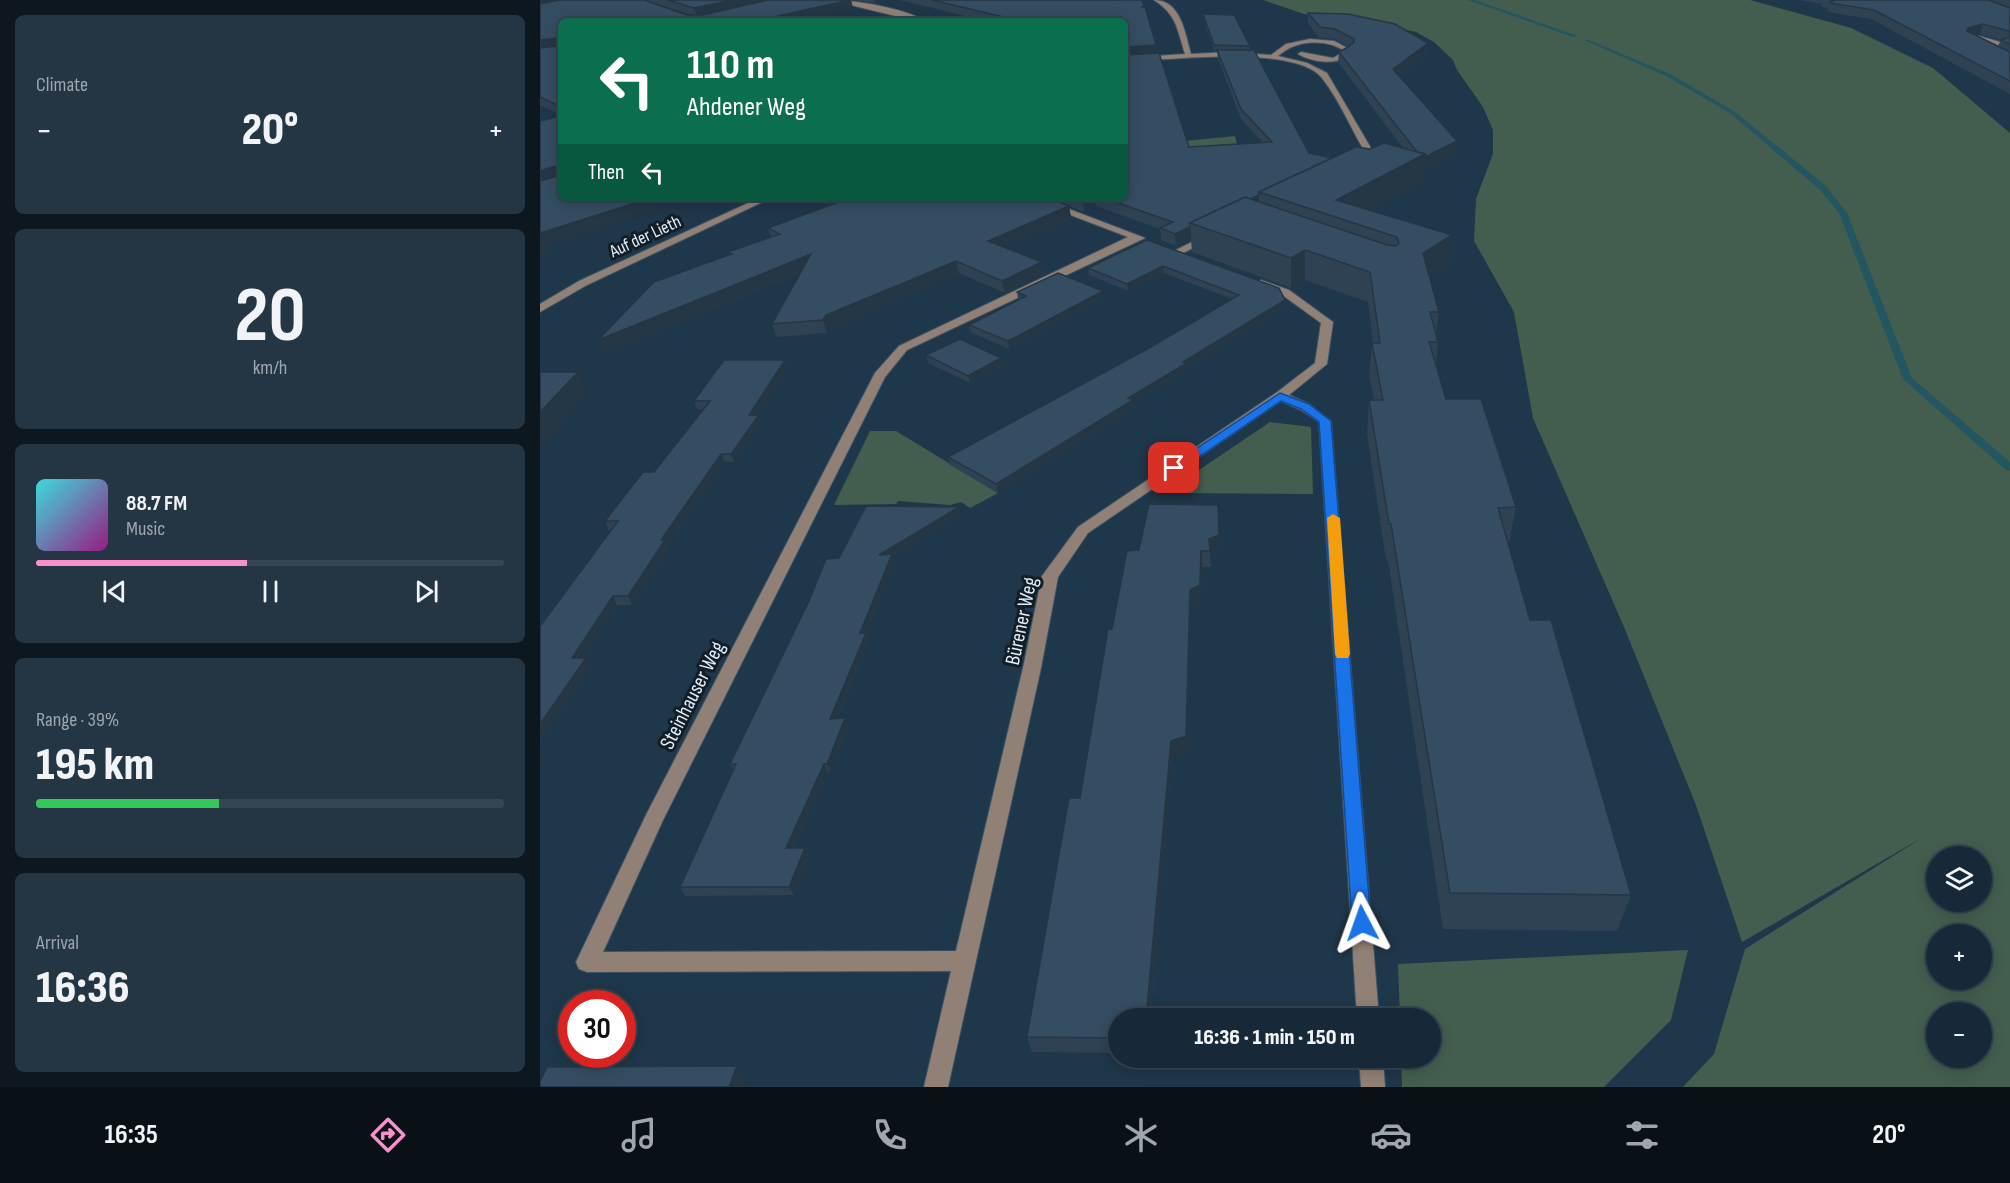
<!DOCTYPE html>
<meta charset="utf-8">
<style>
:root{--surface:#172938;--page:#243543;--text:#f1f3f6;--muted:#9ea6ae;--line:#364553;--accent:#f890cc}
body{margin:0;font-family:"Sofia Sans Condensed",sans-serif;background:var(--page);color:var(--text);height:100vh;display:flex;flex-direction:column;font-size:22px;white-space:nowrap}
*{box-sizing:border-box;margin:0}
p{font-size:20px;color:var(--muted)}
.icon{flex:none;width:33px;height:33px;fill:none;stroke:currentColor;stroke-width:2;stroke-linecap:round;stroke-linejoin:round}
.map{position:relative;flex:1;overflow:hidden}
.drawer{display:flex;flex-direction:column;gap:15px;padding:15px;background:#0d171f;width:540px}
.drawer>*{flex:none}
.guide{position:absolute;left:18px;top:18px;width:570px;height:183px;border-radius:9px;box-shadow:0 3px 15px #0003,0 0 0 2px var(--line);background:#0b6e4f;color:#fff;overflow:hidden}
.buttons{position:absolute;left:1386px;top:846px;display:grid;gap:12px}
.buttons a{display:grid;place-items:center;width:66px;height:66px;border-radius:50%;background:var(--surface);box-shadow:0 3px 15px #0003,0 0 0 2px var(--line);font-size:30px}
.speed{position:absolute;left:18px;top:990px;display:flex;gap:12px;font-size:30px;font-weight:700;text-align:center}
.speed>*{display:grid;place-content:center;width:78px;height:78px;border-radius:50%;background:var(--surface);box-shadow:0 3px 15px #0003,0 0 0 2px var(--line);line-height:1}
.speed .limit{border:9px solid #d22;background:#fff;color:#111}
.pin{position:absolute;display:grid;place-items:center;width:51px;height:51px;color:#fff;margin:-26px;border-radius:12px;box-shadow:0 3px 9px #0006}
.me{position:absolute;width:66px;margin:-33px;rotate:356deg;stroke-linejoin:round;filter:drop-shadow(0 0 4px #0008)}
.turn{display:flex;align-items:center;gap:21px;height:126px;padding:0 30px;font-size:27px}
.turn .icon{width:78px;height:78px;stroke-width:2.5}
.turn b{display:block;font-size:42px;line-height:51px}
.then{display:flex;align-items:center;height:57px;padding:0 30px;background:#0003;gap:12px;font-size:22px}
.big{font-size:45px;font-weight:800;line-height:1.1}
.drawer .card{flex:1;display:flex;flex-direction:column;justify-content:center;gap:9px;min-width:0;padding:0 21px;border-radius:9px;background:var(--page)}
.drawer .dial{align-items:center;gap:0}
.dial b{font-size:78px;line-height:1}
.song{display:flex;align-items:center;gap:18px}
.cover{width:72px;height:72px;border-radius:9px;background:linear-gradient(135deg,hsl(180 70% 55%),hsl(310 70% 35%))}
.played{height:6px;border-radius:3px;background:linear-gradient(90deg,var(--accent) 45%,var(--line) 45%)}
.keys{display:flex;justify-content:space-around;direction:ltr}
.heat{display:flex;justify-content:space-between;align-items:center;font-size:33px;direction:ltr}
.charge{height:9px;border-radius:4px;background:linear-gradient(90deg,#34c759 39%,var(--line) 0)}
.trip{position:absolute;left:568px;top:1008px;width:333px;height:60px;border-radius:30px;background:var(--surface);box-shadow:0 3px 15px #0003,0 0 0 2px var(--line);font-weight:800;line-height:60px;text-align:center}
.tabs{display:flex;height:96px;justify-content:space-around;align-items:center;background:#091016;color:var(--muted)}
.tabs .icon{width:42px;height:42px}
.tabs .current{color:var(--accent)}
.tabs b{font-size:27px;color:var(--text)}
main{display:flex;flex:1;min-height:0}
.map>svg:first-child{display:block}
</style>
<main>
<section class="drawer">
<div class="card"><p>Climate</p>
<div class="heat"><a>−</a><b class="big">20°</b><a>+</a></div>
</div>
<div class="card dial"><b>20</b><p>km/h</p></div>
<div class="card">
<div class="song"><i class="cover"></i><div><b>88.7 FM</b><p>Music</p></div></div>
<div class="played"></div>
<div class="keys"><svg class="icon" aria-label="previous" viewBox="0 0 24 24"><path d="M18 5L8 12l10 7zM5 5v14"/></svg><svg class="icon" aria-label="pause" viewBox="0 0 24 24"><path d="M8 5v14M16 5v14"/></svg><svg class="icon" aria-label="next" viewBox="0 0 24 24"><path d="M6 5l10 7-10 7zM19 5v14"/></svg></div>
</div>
<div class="card"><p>Range · 39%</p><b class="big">195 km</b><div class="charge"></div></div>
<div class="card"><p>Arrival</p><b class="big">16:36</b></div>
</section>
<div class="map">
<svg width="1470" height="1087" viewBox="0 0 1470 1087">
<rect width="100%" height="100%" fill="#1f374a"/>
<g fill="#435e4f" fill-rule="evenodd">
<path d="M723,0H1210L1311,28L1393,68L1470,133V1087H1143L1174,1054L1205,949L1385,836L1202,942L1156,805L1084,627L993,418L974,312L934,241L936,199L953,154V130L943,107L917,70L913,60L894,42L876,32L830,22L764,14ZM1396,856H1442V902H1396ZM1396,934H1442V980H1396ZM1396,1012H1442V1058H1396Z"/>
<polygon points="695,136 698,148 603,145"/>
<polygon points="730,422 771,427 773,494 640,493 631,489"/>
<polygon points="330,431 356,431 458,493 430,508 421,502 410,505 358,501 356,504 294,505"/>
<polygon points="1148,950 1131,1020 1064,1087 862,1087 861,1058 891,1058 891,1018 860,1018 858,964"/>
</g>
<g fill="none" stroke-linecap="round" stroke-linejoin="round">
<g fill="#245662" fill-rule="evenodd">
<polygon points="928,0 935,0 1038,36 1033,37"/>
<polygon points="1046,39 1130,74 1194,111 1286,186 1307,213 1372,378 1470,462 1470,471 1466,470 1363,379 1299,213 1280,190 1190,113 1126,76 1046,41"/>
</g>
<defs>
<g id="minor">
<path d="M290,0C315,0 364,8 385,21H376Z"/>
<path d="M614,0C641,0 645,33 651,54L688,52L731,55L746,44L770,39L794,41L811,50L807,57C792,65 772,62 758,54L761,52L793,58L805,51C785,38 755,40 738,56L767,63L787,73L832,150L826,163L819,167L815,164L824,150C810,127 799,99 782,78C755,44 626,60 585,62V58L645,54C637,29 637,15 614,0Z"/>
<polygon points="1439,36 1464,43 1465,44 1445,51 1443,48 1455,44 1439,40 1430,43 1425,40"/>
<polygon points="219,198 231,198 47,285 0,312 0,304 39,281"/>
<polygon points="486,198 500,198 605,238 367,350 345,377 123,820 63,952 416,951 483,668 502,576 538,527 736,393 775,363 781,323 741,294 717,285 716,283 721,280 749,290 793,322 787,364 749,395 769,404 791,421 839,1018 817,1018 779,422 761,410 741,401 548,533 518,577 501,668 408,1087 384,1087 411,971 47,972 39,969 36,962 107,813 335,373 359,346 588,237"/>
<polygon points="668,234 673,237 671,239 643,253 634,251"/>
<polygon points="819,1058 843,1058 845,1087 821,1087"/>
</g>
</defs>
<use href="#minor" stroke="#3e5466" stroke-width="2"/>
<use href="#minor" fill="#918076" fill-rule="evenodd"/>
</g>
<g fill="#2e4254" fill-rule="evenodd">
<polygon points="0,0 151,15 105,0 347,0 335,3 311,0 313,8 257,21 21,21 21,115 0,105"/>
<polygon points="359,0 602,0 616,45 617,53 649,147 722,142 701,119 678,59 677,51 674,50 663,18 663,14 710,46 710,50 769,153 792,158 830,149 863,148 798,62 799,52 809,47 795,39 779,38 768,23 768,13 887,54 858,76 917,141 915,153 884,170 883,181 829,210 912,235 909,265 889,277 899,312 896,336 898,342 896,365 906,399 976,507 969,543 968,543 990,620 1091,895 1077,931 903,929 848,560 846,560 827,434 829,400 834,400 829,376 832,343 833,343 828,302 765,280 751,288 652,252 651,239 636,246 621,240 620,229 556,206 544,212 529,206 531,218 463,247 504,274 465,293 419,273 290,328 287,333 236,337 232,324 261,272 64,353 58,340 189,255 188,252 231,237 228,228 303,200 302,198 585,198 585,21 445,21"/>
<path d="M1259,0H1470V94L1331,19L1287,12L1288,9L1281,6L1282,4ZM1440,34L1461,40L1458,46L1435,35Z"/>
<polygon points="607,240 745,307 647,368 647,371 593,402 594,408 458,493 410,465 408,457 611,347 692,299 624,273 588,291 549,275 548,268"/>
<polygon points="563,291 563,298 469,349 430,332 429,325 478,299 477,292"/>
<polygon points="386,355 461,358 463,366 430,383 388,363"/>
<polygon points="245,360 248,367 217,415 222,423 194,462 185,462 127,546 129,549 92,605 77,605 43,658 46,658 51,666 0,741 0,625 1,625 72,530 69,530 65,521 114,472 164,409 157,409 154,401"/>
<polygon points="419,507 421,515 353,556 355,562 326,634 329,642 297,719 305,718 308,727 290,772 288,772 254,848 265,848 269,857 254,895 145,896 140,887 193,770 190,764 299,558"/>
<polygon points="587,551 680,551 670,556 671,567 662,567 661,602 651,606 647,752 632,758 611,1008 624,1008 625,1018 579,1018 579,1053 492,1052 487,1037 540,798"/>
</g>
<g fill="#253645">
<polygon points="0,0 25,0 0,5"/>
<polygon points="193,0 234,0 157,17 154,8"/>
<polygon points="311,0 313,8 257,21 220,20"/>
<polygon points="335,0 347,0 335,3"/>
<polygon points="1443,24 1440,34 1424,38 1428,28"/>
<polygon points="17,38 21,47 0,49 0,40"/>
<polygon points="888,43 887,54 852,80 853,69"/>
<polygon points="616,45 617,54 585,56 585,47"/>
<polygon points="917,141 915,153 884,170 883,181 808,221 796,200 885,154"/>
<polygon points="15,166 20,177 0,184 0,171"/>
<polygon points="719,195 719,207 655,224"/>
<polygon points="105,198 127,198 114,202 117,209 6,245 9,252 0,261 0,233"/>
<polygon points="548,198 555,198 556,206 544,212 543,200"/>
<polygon points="529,206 531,218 450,253 448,241"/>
<polygon points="650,227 651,239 636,246 635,234"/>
<polygon points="912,235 909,265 880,283 883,253"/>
<polygon points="765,250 765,280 751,288 751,258"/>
<polygon points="271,254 274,266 64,353 58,340"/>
<polygon points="416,261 419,273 290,328 287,333 283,320 286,315"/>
<polygon points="502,262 504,274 465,293 462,281"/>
<polygon points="623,266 624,273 588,291 587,284"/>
<polygon points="563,291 563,298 469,349 468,341"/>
<polygon points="745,300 745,307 647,368 647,371 593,402 594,408 458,493 456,484 643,362"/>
<polygon points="461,358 463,366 430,383 428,376"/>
<polygon points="245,360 248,367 212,423 209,415"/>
<polygon points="38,372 48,394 0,447 0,412"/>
<polygon points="219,415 222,423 194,462 191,454"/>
<polygon points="181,454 185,462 127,546 129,549 92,605 88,596 121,540"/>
<polygon points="678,505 680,551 670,556 669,539"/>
<polygon points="419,507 421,515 353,556 355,562 326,634 329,642 293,727 290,719 320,633 339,555"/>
<polygon points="661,551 662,567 661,602 651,606 647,752 632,758 610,1018 607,1008 631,741 650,590"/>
<polygon points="73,596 77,605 38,667 32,658"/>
<polygon points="46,658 51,666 0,741 0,724"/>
<polygon points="305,718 308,727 290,772 287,764"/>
<polygon points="0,758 3,762 0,767"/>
<polygon points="284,764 288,772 250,857 246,848"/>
<polygon points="265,848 269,857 254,895 249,887"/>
<polygon points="197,1066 212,1087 189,1087"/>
</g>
<g fill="#354d62" stroke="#253645" stroke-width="1.5">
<polygon points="19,0 104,0 147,15 162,15 228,0 310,0 220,20 222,21 21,21 21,107 0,97 0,48 17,46 20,44 17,38 0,40 0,4"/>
<polygon points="128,0 193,0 154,8"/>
<polygon points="392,0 602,0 604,6 601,7 605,7 616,45 585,47 585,21 463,21 464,17"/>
<polygon points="1290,0 1448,0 1470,8 1470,44 1461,40 1470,37 1469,31 1443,24 1428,28 1427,31 1470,52 1470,81 1334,10 1290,3 1293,1"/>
<polygon points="768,13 808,14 855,24 888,43 853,69 917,141 885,157 885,154 877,152 799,52 808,47 814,42 814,39 795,29 780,27"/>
<polygon points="663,14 694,15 710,46 674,45"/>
<polygon points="677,50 714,50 769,153 792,158 719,192 719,195 710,199 705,197 650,223 650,227 635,234 620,228 633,222 564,198 585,198 585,55 619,53 649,147 732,142 701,109"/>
<polygon points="21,116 21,198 111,198 0,233 0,181 17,176 18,168 15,166 0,171 0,121"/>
<polygon points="844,143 885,154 796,200 912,235 883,253 899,312 890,312 898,342 889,342 906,399 941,399 976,507 958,508 990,620 1011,620 1091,895 910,893 851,524 849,524 829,400 843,400 832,343 840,343 830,272 765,250 751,258 650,223 705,197 847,245 856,246 859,243 857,237 719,192 816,147 830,149"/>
<polygon points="306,198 508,198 529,206 448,241 502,262 462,281 416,261 286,315 283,320 232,324 271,254 58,340 114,282 192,254 188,252 240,234 228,228 307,199"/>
<polygon points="537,198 548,198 543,200"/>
<polygon points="607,240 739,288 745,300 643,362 647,363 588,398 593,400 456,484 408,457 611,347 699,295 623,266 587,284 548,268"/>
<polygon points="518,273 563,291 468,341 429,325 486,296 477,292"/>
<polygon points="420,339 461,358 428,376 386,355"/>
<polygon points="184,360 245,360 209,415 219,415 191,454 181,454 121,540 125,540 88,596 73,596 32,658 46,658 0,724 0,625 1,625 78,521 65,521 103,472 114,472 170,401 154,401"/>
<polygon points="0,372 38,372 0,412"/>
<polygon points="609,504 678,505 679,535 669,539 670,551 661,551 660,585 650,590 646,736 631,741 607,1008 624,1008 623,1018 579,1018 579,1038 487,1037 529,798 540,798 568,629 572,629 587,551 599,550"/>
<polygon points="326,506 419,507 339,555 352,554 320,633 326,633 290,719 305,718 287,764 284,764 246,848 265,848 249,887 140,887 196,764 190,764 269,601 286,559 299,558"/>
<polygon points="197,1066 189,1087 0,1087 0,1082 7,1067"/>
</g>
<polygon fill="#1a73e8" stroke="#114b97" stroke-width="1.5" points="740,393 769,404 791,421 831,923 828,929 822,932 815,929 812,923 779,422 761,409 741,401 638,471 629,471 627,468"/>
<polygon fill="#f59e0b" points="793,514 800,518 810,654 808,658 797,658 795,654 787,518"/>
<g text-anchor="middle" stroke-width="6" stroke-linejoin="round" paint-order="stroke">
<g font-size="18" fill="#dfedfa" stroke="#131d26">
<text transform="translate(105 236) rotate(-25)" y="6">Auf der Lieth</text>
</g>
<g font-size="21" fill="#dfedfa" stroke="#131d26">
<text transform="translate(481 621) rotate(-78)" y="7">Bürener Weg</text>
<text transform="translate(152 695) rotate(-63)" y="7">Steinhauser Weg</text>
</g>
</g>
</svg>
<div class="buttons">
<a><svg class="icon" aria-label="layers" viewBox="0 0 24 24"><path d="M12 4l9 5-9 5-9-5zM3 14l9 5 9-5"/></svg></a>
<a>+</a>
<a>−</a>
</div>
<div class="speed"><div class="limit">30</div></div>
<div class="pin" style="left:634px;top:468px;background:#d93025"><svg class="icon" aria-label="arrive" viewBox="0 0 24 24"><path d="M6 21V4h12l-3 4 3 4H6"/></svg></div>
<svg class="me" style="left:822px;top:923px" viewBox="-20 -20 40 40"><path d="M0-17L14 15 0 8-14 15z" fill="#1a73e8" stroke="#fff" stroke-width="4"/></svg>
<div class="trip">16:36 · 1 min · 150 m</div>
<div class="guide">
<div class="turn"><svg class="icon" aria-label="left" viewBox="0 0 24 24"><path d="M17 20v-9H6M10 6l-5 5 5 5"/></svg><div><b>110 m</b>Ahdener Weg</div></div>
<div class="then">Then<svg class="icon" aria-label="left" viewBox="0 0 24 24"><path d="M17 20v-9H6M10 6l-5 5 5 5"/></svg></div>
</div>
</div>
</main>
<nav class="tabs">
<b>16:35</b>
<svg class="icon current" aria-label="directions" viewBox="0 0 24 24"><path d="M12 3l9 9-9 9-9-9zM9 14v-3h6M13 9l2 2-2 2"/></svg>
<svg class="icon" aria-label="music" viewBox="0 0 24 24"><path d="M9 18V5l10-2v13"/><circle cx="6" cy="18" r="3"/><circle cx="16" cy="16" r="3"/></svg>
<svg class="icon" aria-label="phone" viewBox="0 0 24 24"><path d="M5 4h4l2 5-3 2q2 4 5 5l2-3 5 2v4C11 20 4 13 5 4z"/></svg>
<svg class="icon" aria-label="climate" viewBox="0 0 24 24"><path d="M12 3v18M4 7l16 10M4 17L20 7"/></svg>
<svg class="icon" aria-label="car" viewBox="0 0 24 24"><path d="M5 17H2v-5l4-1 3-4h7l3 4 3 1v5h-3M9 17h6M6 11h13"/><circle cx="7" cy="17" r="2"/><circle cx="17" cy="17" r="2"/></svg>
<svg class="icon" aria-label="filters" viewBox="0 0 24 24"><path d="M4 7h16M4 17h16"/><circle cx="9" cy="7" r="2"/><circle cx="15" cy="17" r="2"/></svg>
<b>20°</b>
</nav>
